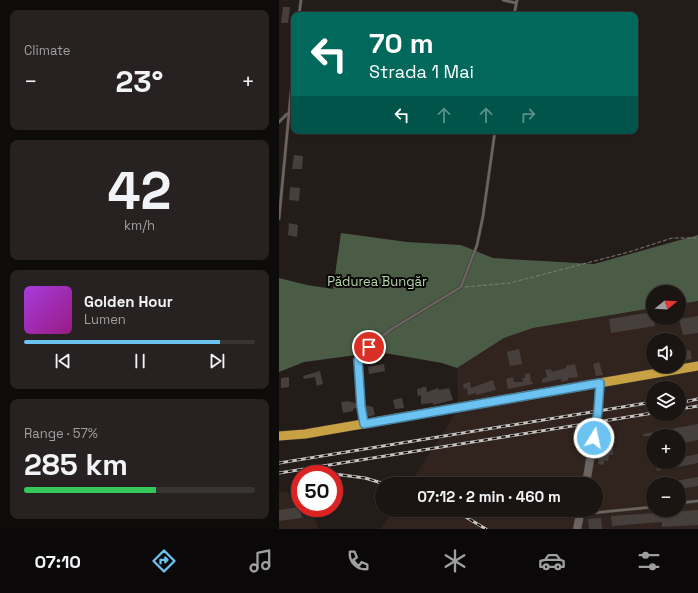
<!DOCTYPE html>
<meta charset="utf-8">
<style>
:root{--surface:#1a1513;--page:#272221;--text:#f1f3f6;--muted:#9f9fa0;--line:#383433;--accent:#6cc3f2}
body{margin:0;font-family:"Space Grotesk",sans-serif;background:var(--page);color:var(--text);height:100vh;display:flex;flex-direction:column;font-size:15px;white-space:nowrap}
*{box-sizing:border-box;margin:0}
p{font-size:13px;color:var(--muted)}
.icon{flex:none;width:22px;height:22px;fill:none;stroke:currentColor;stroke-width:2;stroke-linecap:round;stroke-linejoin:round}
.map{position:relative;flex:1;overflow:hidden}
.sheet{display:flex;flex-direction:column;gap:10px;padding:10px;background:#0e0c0a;width:279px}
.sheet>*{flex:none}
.top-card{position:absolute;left:12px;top:12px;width:347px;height:122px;border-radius:8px;box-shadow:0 1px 3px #0004,0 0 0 1px var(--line);background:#00695c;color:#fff;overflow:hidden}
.needle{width:26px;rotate:72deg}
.fabs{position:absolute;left:367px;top:285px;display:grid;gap:8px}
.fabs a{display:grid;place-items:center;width:40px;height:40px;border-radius:50%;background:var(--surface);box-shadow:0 1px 3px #0004,0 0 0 1px var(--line);font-size:20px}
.speed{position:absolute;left:12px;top:465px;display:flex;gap:8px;font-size:20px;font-weight:700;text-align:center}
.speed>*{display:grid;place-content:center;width:52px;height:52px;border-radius:50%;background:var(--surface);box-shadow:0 1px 3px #0004,0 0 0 1px var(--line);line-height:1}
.speed .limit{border:6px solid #d22;background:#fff;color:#111}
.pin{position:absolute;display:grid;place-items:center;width:34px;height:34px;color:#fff;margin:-17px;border:2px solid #fff;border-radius:50%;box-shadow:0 1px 4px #0007}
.me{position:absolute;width:44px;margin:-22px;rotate:10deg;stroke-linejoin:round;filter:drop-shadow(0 0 3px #0008)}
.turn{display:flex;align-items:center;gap:14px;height:84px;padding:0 12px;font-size:18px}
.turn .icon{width:52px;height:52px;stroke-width:2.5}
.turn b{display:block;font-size:28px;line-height:34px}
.lanes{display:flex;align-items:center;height:38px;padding:0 12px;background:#0003;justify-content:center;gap:20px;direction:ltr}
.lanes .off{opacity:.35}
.big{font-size:30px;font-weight:700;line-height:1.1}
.sheet .card{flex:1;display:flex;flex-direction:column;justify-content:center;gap:6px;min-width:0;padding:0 14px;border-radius:8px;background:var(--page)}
.sheet .dial{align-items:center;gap:0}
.dial b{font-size:52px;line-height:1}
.song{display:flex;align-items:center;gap:12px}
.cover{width:48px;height:48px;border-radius:6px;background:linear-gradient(135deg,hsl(280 70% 55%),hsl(310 70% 35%))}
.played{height:4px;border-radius:2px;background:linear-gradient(90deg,var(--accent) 85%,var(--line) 85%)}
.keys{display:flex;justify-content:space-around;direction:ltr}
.heat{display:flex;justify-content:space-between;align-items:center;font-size:22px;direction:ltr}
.charge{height:6px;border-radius:3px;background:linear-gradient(90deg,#34c759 57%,var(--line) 0)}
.trip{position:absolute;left:96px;top:477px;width:228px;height:40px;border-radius:20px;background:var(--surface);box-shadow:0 1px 3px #0004,0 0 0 1px var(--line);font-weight:700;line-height:40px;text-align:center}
.menu{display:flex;height:64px;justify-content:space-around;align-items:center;background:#0a0808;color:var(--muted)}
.menu .icon{width:28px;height:28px}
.menu .selected{color:var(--accent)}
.menu b{font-size:18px;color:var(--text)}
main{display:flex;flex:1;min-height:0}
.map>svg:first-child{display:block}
</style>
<main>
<section class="sheet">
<div class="card"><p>Climate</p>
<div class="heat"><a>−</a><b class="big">23°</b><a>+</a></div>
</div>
<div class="card dial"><b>42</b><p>km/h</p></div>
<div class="card">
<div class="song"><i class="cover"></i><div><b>Golden Hour</b><p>Lumen</p></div></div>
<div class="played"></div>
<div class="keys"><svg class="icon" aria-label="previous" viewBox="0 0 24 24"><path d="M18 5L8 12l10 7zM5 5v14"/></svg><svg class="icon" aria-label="pause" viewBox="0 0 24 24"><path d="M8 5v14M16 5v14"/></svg><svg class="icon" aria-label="next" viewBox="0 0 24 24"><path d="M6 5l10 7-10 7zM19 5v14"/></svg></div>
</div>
<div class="card"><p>Range · 57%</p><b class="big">285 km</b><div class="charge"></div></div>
</section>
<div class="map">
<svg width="419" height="529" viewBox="0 0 419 529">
<rect width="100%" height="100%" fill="#231c19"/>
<g fill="#31241e" fill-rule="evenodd">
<path d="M419,301V529H102L114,510H317V484H131L179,409L178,368L225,338L254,328L374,308V318H400V304ZM374,340H400V366H374ZM374,388H400V414H374ZM374,436H400V462H374ZM374,484H400V510H374Z"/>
<polygon points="0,492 6,492 21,498 21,508 31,508 40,529 0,529"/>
</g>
<polygon fill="#4b5c46" points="62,233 128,242 182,245 214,258 315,264 419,235 419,301 400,304 400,292 374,292 374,308 254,328 225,338 178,368 163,363 100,352 25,362 0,372 0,278 28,285 54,289"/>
<g fill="#473f3c">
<polygon points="4,7 11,7 9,23 2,23"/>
<polygon points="15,155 24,156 23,169 13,169"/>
<polygon points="11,187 21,188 20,201 10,200"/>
<polygon points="10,223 19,225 18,237 9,235"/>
<polygon points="373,312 376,326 332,333 330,319"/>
<polygon points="419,316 419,333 404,335 400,319"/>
<polygon points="240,349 243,364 231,366 228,352"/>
<polygon points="411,350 413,359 400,361 400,355 406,354 405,351"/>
<polygon points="320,362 324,375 317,376 314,364"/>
<polygon points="105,364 106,371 90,374 89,367"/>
<polygon points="296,364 299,377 289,378 289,380 283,382 282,379 263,383 263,379 268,377 266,370 272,369 273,372 287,368 287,366"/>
<polygon points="41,371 44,384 38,386 36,377 25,379 24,376"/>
<polygon points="251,373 252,382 254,382 254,384 229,389 227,379 234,377 235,382 244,382 243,378 246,378 246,374"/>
<polygon points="10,377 10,387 2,388 2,378"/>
<polygon points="214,380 217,390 197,395 197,393 189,395 188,388 185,389 184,384 191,382 192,388"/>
<polygon points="143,387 147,387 148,392 159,388 160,390 170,388 174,400 154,405 154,403 142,404 142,395 139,396 138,389 143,388"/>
<polygon points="123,398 125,408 116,409 114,400"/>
<polygon points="68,401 77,403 78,408 74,409 74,411 64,413 62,402"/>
<polygon points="87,405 94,407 96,415 88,417"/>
<polygon points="419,424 419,440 400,444 400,436 364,436 364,434"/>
<polygon points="321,445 329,446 329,449 334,449 334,455 330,455 329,461 325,460 325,465 319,464"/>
<polygon points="419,454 419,463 378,471 376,462 400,462 400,458"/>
<polygon points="419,477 419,486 400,489 400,484 390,484 390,482"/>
<polygon points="21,507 23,518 0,521 0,510"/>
<polygon points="419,510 419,525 383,527 383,522 333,526 332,516"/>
<polygon points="322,518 323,529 310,529 309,519"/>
</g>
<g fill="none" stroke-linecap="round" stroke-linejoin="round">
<defs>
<g id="service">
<polyline points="224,0 237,3"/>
<polyline points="20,15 22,0"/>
<polyline points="235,15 238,0"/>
<polyline points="0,122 8,114"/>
<polyline points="0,219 15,60"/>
<polyline points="82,356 90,347 111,330 182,287 198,245 204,216 216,131"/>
<polyline points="400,503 419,501"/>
<polyline points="303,514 374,507"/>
</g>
<polyline id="minor" points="82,356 79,360 82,406 85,424"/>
<g id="secondary">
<polyline points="307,484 319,411 321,383"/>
<polyline points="298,529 302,510"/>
</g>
<polyline id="trunk" points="0,436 26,434 419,366"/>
</defs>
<use href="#service" stroke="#3b3734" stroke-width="3.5"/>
<use href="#minor" stroke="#3b3734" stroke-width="6"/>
<use href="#secondary" stroke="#3b3734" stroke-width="9"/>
<use href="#trunk" stroke="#3b3734" stroke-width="10"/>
<polyline stroke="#807b78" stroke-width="1" stroke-dasharray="4 2" stroke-linecap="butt" points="186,287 231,283 350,252 393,238 419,238"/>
<use href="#service" stroke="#6c6460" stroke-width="2.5"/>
<use href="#minor" stroke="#6c6460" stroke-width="5.5"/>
<use href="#secondary" stroke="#6c6460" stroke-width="8"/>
<use href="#trunk" stroke="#c8a144" stroke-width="9"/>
<defs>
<g id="rail">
<polyline points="400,403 419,399"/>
<polyline points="400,409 419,406"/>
<polyline points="0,463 374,402"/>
<polyline points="0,473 374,413"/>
<polyline points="41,474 53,474"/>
<polyline points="55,474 86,478 106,484"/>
<polyline points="175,510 207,529"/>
</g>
</defs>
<use href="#rail" stroke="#c7c3c0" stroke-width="3"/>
<use href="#rail" stroke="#0a0806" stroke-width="1.5" stroke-dasharray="4.5" stroke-linecap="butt"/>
</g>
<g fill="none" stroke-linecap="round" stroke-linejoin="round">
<defs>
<polyline id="route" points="90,347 79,360 82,406 85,424 321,383 319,411 315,438"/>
</defs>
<use href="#route" stroke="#467f9d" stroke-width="10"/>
<use href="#route" stroke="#6cc3f2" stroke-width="7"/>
</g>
<g text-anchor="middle" stroke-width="4" stroke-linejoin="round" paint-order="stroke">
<g font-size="13" fill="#b3d5aa" stroke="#0a0806">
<text x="98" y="286">Pădurea Bungăr</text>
</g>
</g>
</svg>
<div class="fabs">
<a><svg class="needle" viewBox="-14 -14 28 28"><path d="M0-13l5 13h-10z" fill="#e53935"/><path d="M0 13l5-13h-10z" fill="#9f9fa0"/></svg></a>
<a><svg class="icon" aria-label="sound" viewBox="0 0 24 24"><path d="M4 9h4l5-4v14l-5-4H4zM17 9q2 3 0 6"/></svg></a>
<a><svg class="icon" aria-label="layers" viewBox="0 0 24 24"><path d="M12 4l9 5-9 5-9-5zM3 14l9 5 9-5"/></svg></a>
<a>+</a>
<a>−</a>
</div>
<div class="speed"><div class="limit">50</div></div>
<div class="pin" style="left:90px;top:347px;background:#d93025"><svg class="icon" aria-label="arrive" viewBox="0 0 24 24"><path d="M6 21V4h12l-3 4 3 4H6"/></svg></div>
<svg class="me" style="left:315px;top:438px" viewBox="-20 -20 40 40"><circle r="17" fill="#6cc3f2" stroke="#fff" stroke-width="3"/><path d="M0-11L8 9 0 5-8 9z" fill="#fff"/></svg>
<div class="trip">07:12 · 2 min · 460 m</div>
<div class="top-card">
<div class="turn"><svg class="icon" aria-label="left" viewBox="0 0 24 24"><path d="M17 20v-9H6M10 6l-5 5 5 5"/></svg><div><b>70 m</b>Strada 1 Mai</div></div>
<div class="lanes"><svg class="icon" aria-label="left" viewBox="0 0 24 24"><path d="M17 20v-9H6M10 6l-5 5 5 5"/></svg><svg class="icon off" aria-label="ahead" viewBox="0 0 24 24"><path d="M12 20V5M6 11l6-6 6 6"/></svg><svg class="icon off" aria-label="ahead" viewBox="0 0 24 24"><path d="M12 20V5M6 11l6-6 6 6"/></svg><svg class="icon off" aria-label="right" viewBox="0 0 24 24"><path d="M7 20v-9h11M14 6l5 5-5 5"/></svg></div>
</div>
</div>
</main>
<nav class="menu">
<b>07:10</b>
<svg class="icon selected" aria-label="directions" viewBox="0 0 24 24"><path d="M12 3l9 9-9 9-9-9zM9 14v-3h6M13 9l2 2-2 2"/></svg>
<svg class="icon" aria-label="music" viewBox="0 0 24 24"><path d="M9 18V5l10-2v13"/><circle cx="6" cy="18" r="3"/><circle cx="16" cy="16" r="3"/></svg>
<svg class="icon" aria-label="phone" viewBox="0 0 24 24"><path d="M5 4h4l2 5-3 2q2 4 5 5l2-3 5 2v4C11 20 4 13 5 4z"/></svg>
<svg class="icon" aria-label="climate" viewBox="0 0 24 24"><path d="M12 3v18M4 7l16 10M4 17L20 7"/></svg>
<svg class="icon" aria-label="car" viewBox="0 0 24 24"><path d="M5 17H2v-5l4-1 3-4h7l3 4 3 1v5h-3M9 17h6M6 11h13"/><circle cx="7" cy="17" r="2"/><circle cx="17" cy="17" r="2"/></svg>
<svg class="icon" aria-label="filters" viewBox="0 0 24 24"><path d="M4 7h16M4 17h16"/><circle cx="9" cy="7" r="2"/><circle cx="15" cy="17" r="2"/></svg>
</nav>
